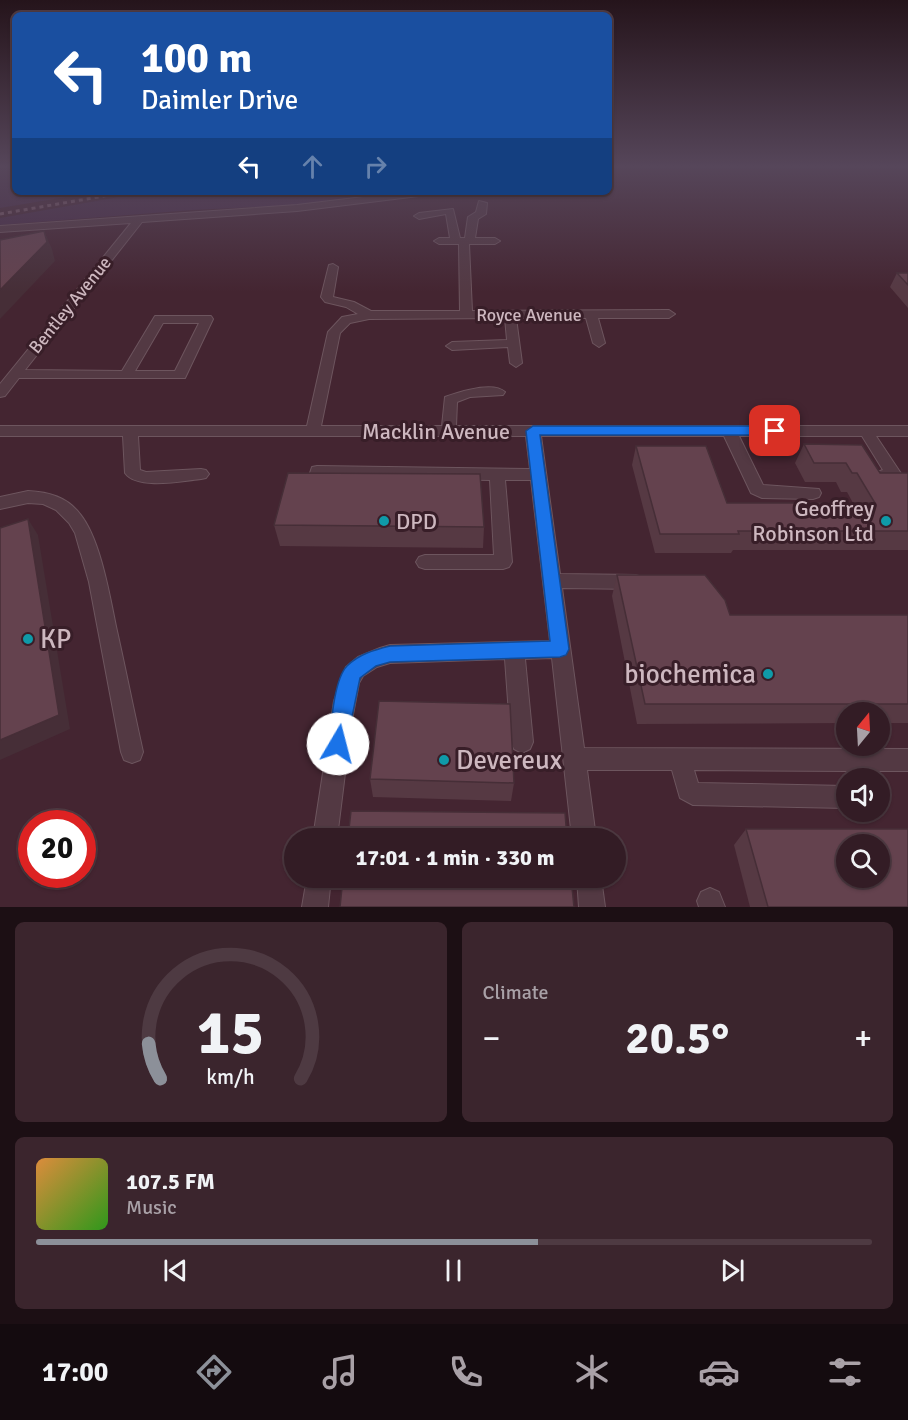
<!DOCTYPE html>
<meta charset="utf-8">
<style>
:root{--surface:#331c25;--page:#3b252d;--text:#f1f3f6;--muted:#a9a1a7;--line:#4e3a42;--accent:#8c9099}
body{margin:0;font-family:Signika,sans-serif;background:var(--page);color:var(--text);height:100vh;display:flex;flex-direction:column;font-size:22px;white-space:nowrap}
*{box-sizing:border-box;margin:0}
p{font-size:20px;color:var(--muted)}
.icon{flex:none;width:33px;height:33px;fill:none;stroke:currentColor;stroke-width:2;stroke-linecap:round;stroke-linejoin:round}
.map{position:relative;height:907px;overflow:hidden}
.side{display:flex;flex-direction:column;gap:15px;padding:15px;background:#1c0f14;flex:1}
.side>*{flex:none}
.hud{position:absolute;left:12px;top:12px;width:600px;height:183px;border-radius:9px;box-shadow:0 2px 4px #0004,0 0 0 2px var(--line);background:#1a4fa0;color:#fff;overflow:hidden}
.needle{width:39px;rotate:18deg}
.fabs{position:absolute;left:836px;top:702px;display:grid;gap:12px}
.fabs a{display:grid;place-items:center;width:54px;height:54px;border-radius:50%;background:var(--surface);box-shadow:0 2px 4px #0004,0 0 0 2px var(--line);font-size:30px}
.speed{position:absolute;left:18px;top:810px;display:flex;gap:12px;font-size:30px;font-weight:700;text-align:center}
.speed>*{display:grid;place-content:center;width:78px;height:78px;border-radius:50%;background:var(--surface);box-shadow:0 2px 4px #0004,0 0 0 2px var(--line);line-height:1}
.speed .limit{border:9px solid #d22;background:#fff;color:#111}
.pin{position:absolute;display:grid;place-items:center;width:51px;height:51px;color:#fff;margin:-26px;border-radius:12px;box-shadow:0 3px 9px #0006}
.me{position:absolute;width:66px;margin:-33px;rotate:8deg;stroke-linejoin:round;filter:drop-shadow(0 0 4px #0008)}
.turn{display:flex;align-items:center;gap:21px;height:126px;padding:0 30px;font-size:27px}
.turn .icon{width:78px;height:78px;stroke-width:2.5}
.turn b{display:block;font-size:42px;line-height:51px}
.lanes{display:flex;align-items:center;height:57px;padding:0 30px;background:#0003;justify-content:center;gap:30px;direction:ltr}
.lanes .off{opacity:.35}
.big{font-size:45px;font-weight:700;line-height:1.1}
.side .card{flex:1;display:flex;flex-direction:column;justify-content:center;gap:9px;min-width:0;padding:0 21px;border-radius:9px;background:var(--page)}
.side .dial{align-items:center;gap:0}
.dial svg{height:156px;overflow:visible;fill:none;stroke:var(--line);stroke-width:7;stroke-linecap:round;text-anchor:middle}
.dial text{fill:var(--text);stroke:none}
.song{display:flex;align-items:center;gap:18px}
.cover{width:72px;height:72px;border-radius:9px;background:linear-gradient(135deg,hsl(30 70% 55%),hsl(110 70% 35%))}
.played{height:6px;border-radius:3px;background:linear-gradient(90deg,var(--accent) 60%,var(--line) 60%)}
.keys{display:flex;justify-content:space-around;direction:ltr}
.heat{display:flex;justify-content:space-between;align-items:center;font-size:33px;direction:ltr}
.side .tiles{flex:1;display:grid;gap:15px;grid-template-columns:1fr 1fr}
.card:last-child{grid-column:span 2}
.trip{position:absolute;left:284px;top:828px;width:342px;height:60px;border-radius:30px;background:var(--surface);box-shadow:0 2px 4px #0004,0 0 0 2px var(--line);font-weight:700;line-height:60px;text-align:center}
.menu{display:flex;height:96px;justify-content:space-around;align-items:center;background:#140b0f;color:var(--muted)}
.menu .icon{width:42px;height:42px}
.menu .selected{color:var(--accent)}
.menu b{font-size:27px;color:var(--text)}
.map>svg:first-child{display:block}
</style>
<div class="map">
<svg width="908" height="907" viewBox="0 0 908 907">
<rect width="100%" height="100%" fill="#442531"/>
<g fill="#472b46">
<polygon points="0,165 15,165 15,192 97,192 0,208"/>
<polygon points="147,192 407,192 295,205 192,210 0,225 0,218"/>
</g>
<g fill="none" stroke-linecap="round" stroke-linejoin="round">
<defs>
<g id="minor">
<path d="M405,192H432L427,195L297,211L142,222L25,370L122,371L155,316H211L213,319L185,378H19L5,396L0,397V384L131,223L0,232V226L297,205ZM163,323H199L175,371H135Z"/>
<path d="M479,201L487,203L486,214L478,219L475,238H495L500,241L495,244H469L472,311L669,310L675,314L669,318H598L605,343L599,347L593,343L586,318H516L522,363L516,367L510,363L508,347L452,350L446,346L452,342L507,340L505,318L369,319L350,323L340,333L321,426H442L445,397C459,392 493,381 505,392L503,395L470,397L457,402L456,426H908V436H876L902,475L899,479L882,481L877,480L874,476L877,472L883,470L862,436H739L763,485L819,489L821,493L819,497L813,499L762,498L751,493L724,436H541L560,574L636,575L642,577L645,582L642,587L636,589L562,588L584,748L908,749V771H870L872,778H850L847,771L694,770L698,783L846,786V808L693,805L680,798L672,770H587L596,838H572L552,658L525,659L533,742L530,749L522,753L514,749L511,742L505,659L390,663L377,667L363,676L359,683L351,725L337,838H313L334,701L346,667L358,657L380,648L390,645L550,641L531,480H505L512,562L509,567L503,569H425L419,567L416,562L419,557L425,555H494L490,480L323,477L319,492H307L305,488L312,467L317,466L530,469L526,436H138L140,470L146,472L201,469L206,470L209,474L206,478L201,479C182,481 137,490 125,473L123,436H0V426H307L328,332L342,317L358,314L346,307L325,302L321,297L329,265L333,264L338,267L333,297L354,302L371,311H460L459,244H439L434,241L439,238H450L446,214L419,219L414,216L419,213L453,209L460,238H465L468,217L476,212Z"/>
<path d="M28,491C49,492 67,497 80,514C101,540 110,598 117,631C126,671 134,712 143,752L140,760L132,763L124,760L121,752L89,582L75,533L69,523L56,510L43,504L28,503L0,509V497Z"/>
<polygon points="307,878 331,878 328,907 302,907"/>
<polygon points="577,878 601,878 605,907 579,907"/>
<polygon points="710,888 719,892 725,907 699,907 697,901 701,892"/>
</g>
</defs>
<use href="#minor" stroke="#6d555e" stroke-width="2"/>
<use href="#minor" fill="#533943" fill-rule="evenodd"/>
<polyline stroke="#7a5b67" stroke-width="3" stroke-dasharray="4 4" stroke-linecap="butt" points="0,214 127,192"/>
</g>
<g fill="#563943">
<polygon points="897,273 908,273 908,308 890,287"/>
<polygon points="804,444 880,473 908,473 908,550 733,550 731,553 655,553 632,465 636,446 727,503 853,503 847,492 841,492 836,482 805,482 795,463"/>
<polygon points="274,525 484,527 483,548 280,546"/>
<polygon points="617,575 730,615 908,615 908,723 879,723 879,712 846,712 846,723 637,724 612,596"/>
<polygon points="370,779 514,783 511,801 373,797"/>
<polygon points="746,829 908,907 750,907 734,845"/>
</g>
<g fill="#462e37">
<polygon points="44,231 52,249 55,261 0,319 0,290"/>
<polygon points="28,519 38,535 70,729 0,760 0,740"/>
</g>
<g fill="#64424e" stroke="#462e37" stroke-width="1.5" fill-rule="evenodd">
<polygon points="44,231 47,242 0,290 0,240"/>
<polygon points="897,273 908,273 908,285"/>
<polygon points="804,444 862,445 880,473 908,473 908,531 738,531 739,534 660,534 636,446 706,446 727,503 875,503 857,473 852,473 846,463 814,463"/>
<polygon points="288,473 480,474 484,527 274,525"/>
<polygon points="28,519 59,715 0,740 0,528"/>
<polygon points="617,575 705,575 725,600 730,615 908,615 908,704 645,704"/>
<polygon points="379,701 510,704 514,783 370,779"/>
<polygon points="351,811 565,813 567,838 348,838"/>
<path d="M746,829H908V907H768ZM846,844H879V878H846Z"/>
<polygon points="343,878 571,878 574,907 340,907"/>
</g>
<linearGradient id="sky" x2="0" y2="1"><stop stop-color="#25141b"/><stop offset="0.57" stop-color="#56465a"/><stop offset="1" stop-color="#56465a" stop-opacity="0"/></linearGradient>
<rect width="908" height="292" fill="url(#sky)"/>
<path fill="#1a73e8" stroke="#114b97" stroke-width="1.5" d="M533,426H775L781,431L775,435H540L569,649L566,655L560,657L390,662L376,666L360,678L345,751L338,754L331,751L329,744C331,725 334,679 347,666C359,654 374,650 390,646L550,641L526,431Z"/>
<g fill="#0f9aa8" stroke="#381e28" stroke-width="2">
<circle cx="384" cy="521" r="6"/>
<circle cx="886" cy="521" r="6"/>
<circle cx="28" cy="639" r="6"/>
<circle cx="768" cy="674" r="6"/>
<circle cx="444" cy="760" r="6"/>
</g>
<g text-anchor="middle" stroke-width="6" stroke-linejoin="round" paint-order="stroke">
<g font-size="18" fill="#cdb7bf" stroke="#381e28">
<text transform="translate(70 305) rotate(-51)" y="6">Bentley Avenue</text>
<text x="529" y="321">Royce Avenue</text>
</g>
<g font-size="22" fill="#cdb7bf" stroke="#381e28">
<text x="436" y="439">Macklin Avenue</text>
</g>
<g font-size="22" fill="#cdb7bf" stroke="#381e28" text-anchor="end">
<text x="874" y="516">Geoffrey<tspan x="874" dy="25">Robinson Ltd</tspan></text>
<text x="396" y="529" text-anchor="start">DPD</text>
</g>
<g font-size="27" fill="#cdb7bf" stroke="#381e28" text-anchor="start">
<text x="40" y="648">KP</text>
<text x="756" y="683" text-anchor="end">biochemica</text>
<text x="456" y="769">Devereux</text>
</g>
</g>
</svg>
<div class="fabs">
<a><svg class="needle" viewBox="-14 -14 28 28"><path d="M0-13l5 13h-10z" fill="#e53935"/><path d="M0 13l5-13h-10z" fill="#a9a1a7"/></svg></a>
<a><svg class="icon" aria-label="sound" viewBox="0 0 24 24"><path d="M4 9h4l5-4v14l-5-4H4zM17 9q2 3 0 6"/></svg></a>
<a><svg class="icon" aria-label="search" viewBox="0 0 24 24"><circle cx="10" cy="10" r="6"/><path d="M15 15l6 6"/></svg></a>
</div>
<div class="speed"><div class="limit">20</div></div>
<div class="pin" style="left:775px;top:431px;background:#d93025"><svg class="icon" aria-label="arrive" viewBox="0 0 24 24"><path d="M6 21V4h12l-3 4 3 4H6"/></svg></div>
<svg class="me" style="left:338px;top:744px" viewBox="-20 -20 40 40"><circle r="19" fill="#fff"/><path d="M0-13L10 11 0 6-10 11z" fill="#1a73e8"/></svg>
<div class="trip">17:01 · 1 min · 330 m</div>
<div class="hud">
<div class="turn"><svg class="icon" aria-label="left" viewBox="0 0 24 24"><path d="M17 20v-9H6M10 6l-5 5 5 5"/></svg><div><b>100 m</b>Daimler Drive</div></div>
<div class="lanes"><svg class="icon" aria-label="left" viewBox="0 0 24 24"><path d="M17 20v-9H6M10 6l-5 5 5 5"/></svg><svg class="icon off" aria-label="ahead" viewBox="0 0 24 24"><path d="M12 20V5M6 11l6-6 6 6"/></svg><svg class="icon off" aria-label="right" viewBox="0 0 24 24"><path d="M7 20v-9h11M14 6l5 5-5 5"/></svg></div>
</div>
</div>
<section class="side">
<div class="tiles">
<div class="card dial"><svg viewBox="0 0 100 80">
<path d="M14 69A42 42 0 1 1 86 69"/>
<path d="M14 69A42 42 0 0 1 8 51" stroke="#8c9099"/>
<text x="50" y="56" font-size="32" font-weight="700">15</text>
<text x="50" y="72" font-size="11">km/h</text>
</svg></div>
<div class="card"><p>Climate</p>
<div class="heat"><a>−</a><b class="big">20.5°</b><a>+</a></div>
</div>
<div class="card">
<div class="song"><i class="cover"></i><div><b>107.5 FM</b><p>Music</p></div></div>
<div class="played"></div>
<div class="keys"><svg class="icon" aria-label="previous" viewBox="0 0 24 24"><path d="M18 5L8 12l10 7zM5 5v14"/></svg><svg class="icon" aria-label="pause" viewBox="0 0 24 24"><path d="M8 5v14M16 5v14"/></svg><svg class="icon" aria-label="next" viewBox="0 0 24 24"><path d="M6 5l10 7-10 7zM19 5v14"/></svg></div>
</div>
</div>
</section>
<nav class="menu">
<b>17:00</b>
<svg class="icon selected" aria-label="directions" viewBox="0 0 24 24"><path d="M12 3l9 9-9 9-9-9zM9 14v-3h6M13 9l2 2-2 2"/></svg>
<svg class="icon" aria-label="music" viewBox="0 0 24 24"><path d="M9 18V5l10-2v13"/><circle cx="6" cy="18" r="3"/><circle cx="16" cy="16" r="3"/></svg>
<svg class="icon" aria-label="phone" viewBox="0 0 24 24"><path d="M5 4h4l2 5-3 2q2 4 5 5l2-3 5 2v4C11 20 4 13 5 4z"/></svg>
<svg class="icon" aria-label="climate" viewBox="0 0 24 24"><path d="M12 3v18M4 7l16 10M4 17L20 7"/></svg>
<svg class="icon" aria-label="car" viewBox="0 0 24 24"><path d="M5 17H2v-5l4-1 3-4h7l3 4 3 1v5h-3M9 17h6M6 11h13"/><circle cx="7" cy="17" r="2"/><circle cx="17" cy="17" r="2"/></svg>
<svg class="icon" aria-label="filters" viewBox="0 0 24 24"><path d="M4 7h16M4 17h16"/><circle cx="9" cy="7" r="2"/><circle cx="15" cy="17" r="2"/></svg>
</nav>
